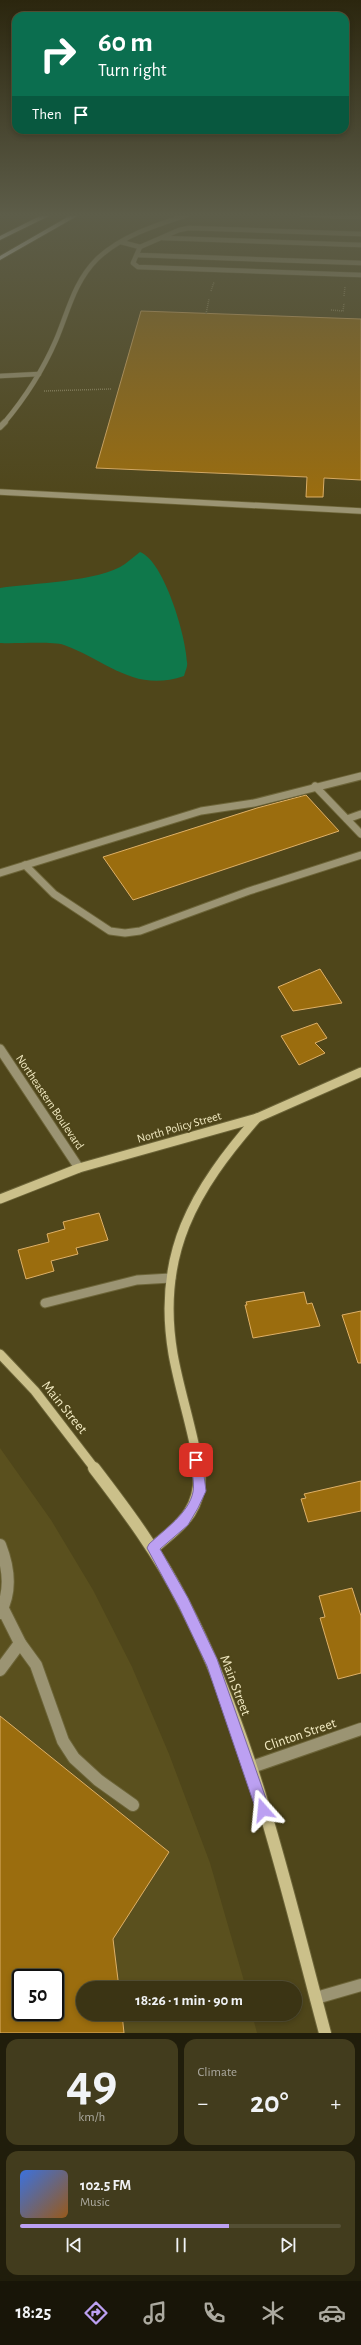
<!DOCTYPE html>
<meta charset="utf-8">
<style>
:root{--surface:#3b3414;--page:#423c1d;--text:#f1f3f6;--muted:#acaaa0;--line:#544f34;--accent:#bca0f2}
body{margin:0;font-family:"Alegreya Sans",sans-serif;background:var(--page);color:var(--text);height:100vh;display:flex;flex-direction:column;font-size:15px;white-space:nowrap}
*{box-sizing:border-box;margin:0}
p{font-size:13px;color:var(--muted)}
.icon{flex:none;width:22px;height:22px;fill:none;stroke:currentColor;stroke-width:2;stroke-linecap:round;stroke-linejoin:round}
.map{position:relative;height:2033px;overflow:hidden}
.side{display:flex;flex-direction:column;gap:6px;padding:6px;background:#201d0b;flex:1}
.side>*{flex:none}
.guide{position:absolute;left:12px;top:12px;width:337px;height:122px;border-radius:12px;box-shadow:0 2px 6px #0003,0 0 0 1px var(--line);background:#0b6e4f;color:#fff;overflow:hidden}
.speed{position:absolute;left:12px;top:1969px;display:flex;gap:8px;font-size:20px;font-weight:700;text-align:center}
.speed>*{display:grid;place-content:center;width:52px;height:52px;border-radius:50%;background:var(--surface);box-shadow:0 2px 6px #0003,0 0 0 1px var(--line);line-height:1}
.speed .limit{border:2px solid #111;border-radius:6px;background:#fff;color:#111}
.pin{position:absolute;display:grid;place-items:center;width:34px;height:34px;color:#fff;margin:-17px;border-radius:8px;box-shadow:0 2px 6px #0006}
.me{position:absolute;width:44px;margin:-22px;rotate:342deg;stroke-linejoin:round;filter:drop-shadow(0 0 3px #0008)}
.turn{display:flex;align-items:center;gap:14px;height:84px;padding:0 20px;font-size:18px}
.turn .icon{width:52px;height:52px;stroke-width:2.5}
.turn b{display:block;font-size:28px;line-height:34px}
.then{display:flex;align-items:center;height:38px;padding:0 20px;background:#0003;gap:8px;font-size:15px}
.big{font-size:30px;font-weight:700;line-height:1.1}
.side .widget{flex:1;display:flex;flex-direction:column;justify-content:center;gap:6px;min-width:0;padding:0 14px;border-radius:12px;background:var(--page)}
.side .dial{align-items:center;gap:0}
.dial b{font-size:52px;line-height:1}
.song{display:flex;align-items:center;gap:12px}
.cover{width:48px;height:48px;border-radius:6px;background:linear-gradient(135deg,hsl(220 70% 55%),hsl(30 70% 35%))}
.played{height:4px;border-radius:2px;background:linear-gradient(90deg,var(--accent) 65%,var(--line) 65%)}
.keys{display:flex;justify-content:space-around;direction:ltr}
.heat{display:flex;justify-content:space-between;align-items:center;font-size:22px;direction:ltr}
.side .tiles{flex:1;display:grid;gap:6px;grid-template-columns:1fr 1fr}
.widget:last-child{grid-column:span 2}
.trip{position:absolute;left:76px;top:1981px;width:226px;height:40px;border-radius:20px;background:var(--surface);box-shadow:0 2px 6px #0003,0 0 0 1px var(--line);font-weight:700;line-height:40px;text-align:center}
.menu{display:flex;height:64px;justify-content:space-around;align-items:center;background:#181508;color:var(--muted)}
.menu .icon{width:28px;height:28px}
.menu .current{color:var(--accent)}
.menu b{font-size:18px;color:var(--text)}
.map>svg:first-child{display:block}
</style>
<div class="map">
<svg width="361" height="2033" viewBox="0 0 361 2033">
<rect width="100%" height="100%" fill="#4f461a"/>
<path fill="#5a501e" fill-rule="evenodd" d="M0,1448L51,1520L93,1590L132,1667L169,1754L210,1863L246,1988H83V2014H252L257,2033H0ZM21,1978H55V2012H21Z"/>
<path fill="#0f784b" d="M140,552C164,561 186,636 187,662C188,666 185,672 184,676C134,693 108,661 64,645C52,641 15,644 0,643V588C32,583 99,582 125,564C130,560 135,556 140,552Z"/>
<g fill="#9b6d0e" stroke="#deb067" fill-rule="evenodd">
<polygon points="141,311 361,319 361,480 324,478 323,497 306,497 307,477 96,468"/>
<polygon points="306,795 339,831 133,900 103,857 257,808"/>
<polygon points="320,969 342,1003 293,1011 278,987"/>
<polygon points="317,1023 327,1038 315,1043 325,1053 299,1065 281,1036"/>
<polygon points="99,1213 108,1240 76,1248 78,1254 51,1261 54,1271 26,1279 18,1250 49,1242 47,1234 65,1229 63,1222"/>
<polygon points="304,1292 307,1304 312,1303 320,1326 253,1338 245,1305 247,1305 246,1302"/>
<polygon points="361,1311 361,1363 358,1363 342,1315"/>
<polygon points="361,1481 361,1511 308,1522 301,1499 306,1498 304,1494"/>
<polygon points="352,1588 361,1616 361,1673 338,1679 320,1618 325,1617 319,1596"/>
<path d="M0,1716L169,1852L113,1939L119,1988H83V2014H122L124,2033H0ZM21,1978H55V2012H21Z"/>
</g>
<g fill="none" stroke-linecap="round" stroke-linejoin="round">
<defs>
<g id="lane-far4">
<polyline points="303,215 361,217"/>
<polyline points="163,238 361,245"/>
<polyline points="121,242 140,247 133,263 138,267 361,275"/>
<polyline points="140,247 179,230 189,228 361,234"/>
<polyline points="137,255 361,263"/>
<polyline points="0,376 39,374"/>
</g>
<polyline id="lane-far3" points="0,492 361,511"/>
<g id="lane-far2">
<polyline points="315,786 361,834"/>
<polyline points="347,819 361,814"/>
<polyline points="25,865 54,894 110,931 125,933 140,931 249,891 361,855"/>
<polyline points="0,873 201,811 254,803 361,776"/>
</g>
<polyline id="lane-far1" points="45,1303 137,1280 171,1278"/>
<g id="lane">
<path d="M0,1545C9,1568 12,1591 0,1613"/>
<polyline points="3,1609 20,1643 36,1665 63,1741 74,1758 98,1780 133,1805"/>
<polyline points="0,1670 20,1643"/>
<polyline points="316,1998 361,1985"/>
</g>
<path id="street-far3" d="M4,423C25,398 43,370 56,340C68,312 74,282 97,259C121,236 156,225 187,215"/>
<polyline id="street-far2" points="0,427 5,422"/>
<polyline id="street-far1" points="0,1049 79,1168"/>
<polyline id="street" points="249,1768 361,1729"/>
<g id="secondary-far1">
<polyline points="0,1199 79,1168 257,1118 361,1072"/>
<polyline points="0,1354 35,1391 95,1469"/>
<path d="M199,1469C193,1430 180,1393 173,1354C156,1254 194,1190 257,1118"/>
</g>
<g id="secondary">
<path d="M94,1468C127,1511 159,1554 183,1602C253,1736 286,1888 325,2033"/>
<path d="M153,1548C182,1524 203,1509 199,1468"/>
</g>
<g id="highway">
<polygon points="42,215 51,215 0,240 0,236"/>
<polygon points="71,215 79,215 0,260 0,256"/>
</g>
</defs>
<use href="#lane-far4" stroke="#6c6438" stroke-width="5.5"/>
<use href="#lane-far3" stroke="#6c6438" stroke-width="7"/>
<use href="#lane-far2" stroke="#6c6438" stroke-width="9"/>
<use href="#lane-far1" stroke="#6c6438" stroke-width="11"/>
<use href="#lane" stroke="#6c6438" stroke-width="14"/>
<use href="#street-far3" stroke="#6c6438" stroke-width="5.5"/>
<use href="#street-far2" stroke="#6c6438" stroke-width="7"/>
<use href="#street-far1" stroke="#6c6438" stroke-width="11"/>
<use href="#street" stroke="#6c6438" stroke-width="14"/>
<use href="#secondary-far1" stroke="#6c6438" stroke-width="11"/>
<use href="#secondary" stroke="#6c6438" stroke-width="14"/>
<use href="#highway" stroke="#6c6438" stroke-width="2"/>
<g stroke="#938a60" stroke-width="1.5" stroke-dasharray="1 1" stroke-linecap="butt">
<polyline points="211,291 214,282"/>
<polyline points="344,296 345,287"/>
<polyline points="331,310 343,311 344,303"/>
<polyline points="206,314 209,299"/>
<polyline points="44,391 111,389"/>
</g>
<use href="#lane-far4" stroke="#9b9473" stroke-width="4.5"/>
<use href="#lane-far3" stroke="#9b9473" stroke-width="5.5"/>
<use href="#lane-far2" stroke="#9b9473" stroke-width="7"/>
<use href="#lane-far1" stroke="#9b9473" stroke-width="9"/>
<use href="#lane" stroke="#9b9473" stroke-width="12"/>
<use href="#street-far3" stroke="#9b9473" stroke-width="4.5"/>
<use href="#street-far2" stroke="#9b9473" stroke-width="5.5"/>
<use href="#street-far1" stroke="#9b9473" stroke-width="9"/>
<use href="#street" stroke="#9b9473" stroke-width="12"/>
<use href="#secondary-far1" stroke="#cbc08a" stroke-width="9"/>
<use href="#secondary" stroke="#cbc08a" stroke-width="12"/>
<use href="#highway" fill="#fefefe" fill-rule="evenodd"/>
</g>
<linearGradient id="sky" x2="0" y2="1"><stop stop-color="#2b260e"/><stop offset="0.43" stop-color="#5d5d49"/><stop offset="1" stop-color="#5d5d49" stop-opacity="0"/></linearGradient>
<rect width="361" height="500" fill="url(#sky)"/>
<path fill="#bca0f2" stroke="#7a689d" d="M196,1455L200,1456L202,1460L206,1491L198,1508L188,1525L160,1549L188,1598L217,1659L270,1810L268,1815L263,1817L258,1815L256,1810L207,1666L179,1607L147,1548L149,1544C164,1530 189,1513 193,1492C195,1482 191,1469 190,1460L192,1456Z"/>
<g text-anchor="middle" stroke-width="4" stroke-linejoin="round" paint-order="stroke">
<g font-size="12" fill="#f2eac2" stroke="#4f461a">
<text transform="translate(50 1102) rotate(56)" y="4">Northeastern Boulevard</text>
<text transform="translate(179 1127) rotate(-16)" y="4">North Policy Street</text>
</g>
<g font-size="14" fill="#f2eac2" stroke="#4f461a">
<text transform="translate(65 1407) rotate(51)" y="5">Main Street</text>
<text transform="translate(236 1685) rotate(69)" y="5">Main Street</text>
<text transform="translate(300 1734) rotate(-19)" y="5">Clinton Street</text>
</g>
</g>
</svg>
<div class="speed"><div class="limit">50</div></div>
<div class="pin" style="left:196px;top:1460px;background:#d93025"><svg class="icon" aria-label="arrive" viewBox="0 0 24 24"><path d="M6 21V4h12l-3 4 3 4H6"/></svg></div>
<svg class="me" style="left:263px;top:1810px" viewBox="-20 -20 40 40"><path d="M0-17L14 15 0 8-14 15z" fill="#bca0f2" stroke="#fff" stroke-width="4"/></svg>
<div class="trip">18:26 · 1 min · 90 m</div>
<div class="guide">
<div class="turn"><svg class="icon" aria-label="right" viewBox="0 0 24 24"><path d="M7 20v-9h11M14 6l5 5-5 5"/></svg><div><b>60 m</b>Turn right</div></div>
<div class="then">Then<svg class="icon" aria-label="arrive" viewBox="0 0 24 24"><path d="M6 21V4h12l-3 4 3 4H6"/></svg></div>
</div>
</div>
<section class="side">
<div class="tiles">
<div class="widget dial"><b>49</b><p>km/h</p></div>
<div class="widget"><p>Climate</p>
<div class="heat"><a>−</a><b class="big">20°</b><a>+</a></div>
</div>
<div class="widget">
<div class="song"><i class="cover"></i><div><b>102.5 FM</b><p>Music</p></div></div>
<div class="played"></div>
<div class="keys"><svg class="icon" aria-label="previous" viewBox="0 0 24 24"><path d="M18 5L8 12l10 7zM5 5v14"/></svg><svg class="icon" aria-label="pause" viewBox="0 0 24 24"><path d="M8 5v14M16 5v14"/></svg><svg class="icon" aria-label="next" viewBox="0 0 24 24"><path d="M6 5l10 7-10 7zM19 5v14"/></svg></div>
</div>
</div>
</section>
<nav class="menu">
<b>18:25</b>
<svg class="icon current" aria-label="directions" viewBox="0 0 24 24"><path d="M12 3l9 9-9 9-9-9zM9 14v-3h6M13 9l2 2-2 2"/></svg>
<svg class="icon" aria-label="music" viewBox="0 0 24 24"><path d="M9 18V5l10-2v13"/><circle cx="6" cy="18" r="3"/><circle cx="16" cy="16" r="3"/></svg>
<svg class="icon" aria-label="phone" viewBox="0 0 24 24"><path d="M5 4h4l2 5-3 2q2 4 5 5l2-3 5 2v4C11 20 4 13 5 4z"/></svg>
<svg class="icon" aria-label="climate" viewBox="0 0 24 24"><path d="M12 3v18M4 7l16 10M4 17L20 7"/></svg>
<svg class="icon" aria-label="car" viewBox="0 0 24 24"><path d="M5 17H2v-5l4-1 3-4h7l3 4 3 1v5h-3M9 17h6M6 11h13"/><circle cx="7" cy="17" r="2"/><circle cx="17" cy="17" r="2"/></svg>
</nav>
